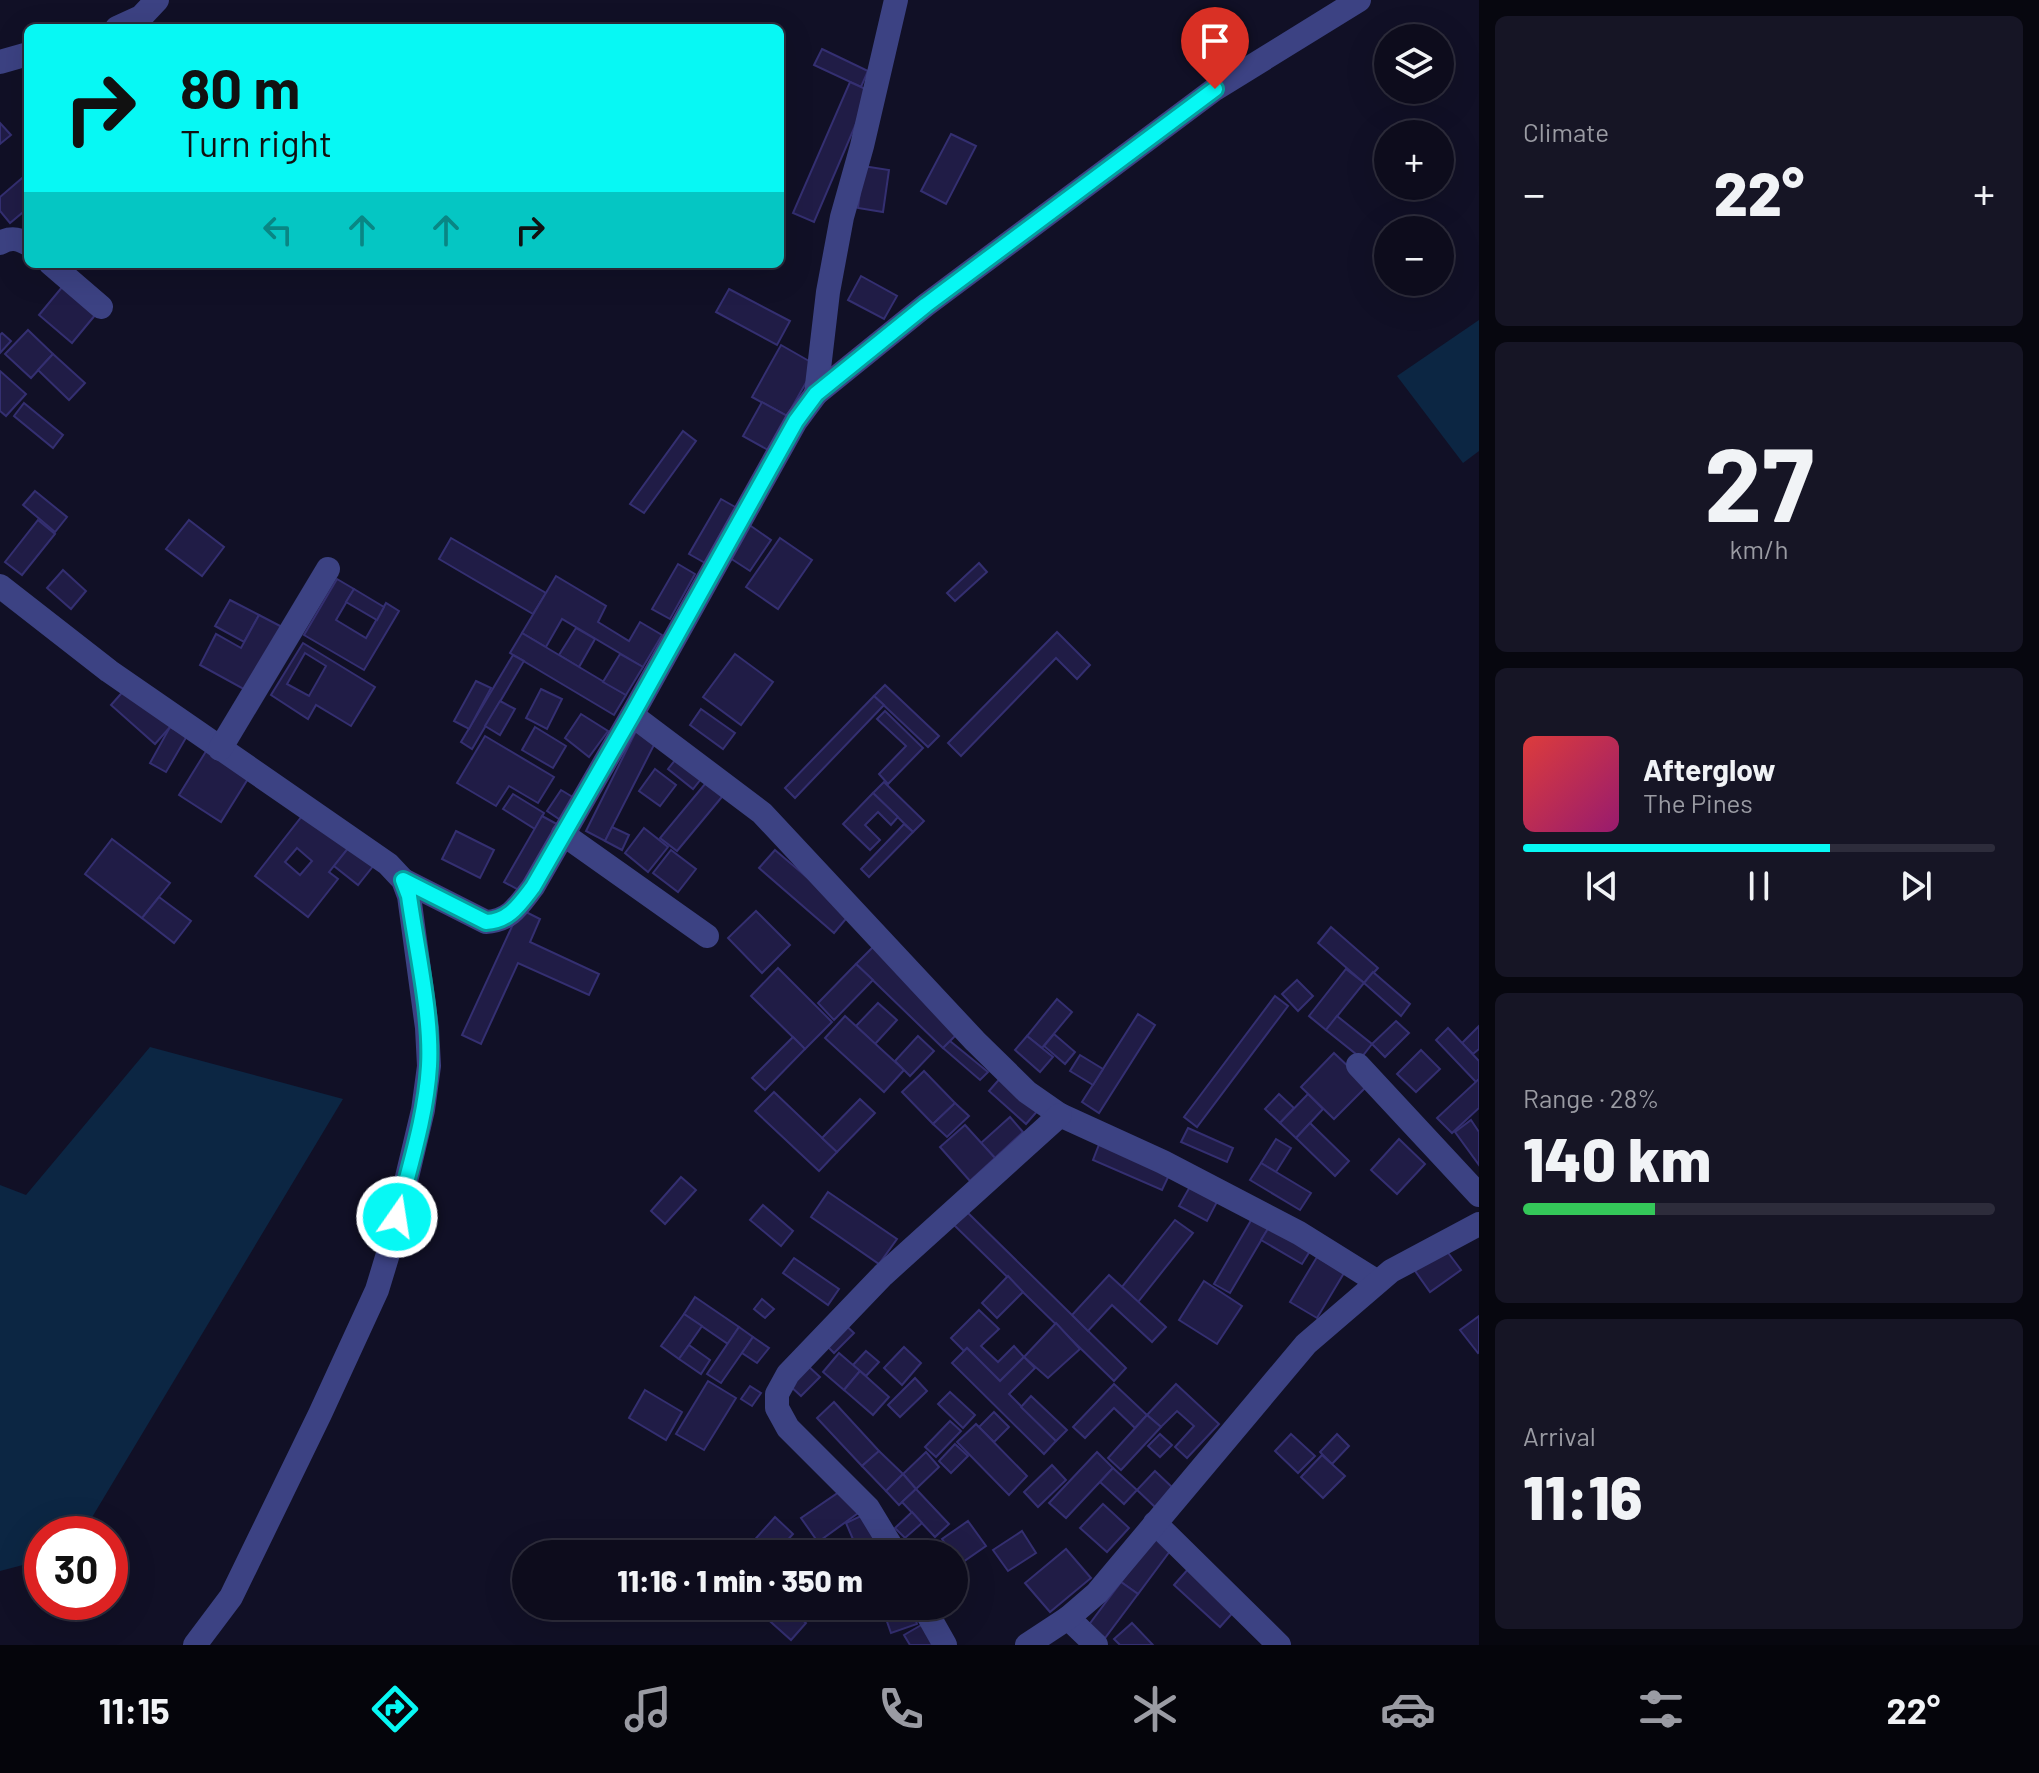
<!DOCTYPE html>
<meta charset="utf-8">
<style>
:root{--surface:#0d0c1c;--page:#161525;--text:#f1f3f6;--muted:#9a9ba3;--line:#2d2c3b;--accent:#07f8f4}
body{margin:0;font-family:Barlow,sans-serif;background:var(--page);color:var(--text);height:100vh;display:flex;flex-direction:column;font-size:30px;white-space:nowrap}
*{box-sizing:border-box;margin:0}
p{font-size:26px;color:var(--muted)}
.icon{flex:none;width:44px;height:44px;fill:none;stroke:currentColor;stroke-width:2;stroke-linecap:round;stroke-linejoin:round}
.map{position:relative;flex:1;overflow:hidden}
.side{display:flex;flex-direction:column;gap:16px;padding:16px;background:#07070f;width:560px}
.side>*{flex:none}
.guide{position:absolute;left:24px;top:24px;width:760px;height:244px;border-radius:12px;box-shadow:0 8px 32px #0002,0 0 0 2px var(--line);background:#07f8f4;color:#111;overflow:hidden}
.controls{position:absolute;left:1374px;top:24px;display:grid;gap:16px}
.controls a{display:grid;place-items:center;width:80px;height:80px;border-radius:50%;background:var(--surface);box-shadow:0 8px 32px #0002,0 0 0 2px var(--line);font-size:40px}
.speed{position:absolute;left:24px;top:1516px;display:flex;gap:16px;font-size:40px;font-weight:700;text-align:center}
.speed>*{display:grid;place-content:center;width:104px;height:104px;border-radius:50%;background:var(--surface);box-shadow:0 8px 32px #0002,0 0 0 2px var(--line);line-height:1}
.speed .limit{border:12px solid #d22;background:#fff;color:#111}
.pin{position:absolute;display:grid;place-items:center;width:68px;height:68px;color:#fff;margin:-82px -34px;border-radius:50% 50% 50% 0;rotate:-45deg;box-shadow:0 0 8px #0007}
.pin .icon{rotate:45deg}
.me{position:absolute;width:88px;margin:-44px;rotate:13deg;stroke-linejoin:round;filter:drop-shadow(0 0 6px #0008)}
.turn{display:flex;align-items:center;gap:28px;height:168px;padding:0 24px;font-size:36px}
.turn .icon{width:104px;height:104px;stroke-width:2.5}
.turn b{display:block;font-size:56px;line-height:68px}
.lanes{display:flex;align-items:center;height:76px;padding:0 24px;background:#0003;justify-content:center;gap:40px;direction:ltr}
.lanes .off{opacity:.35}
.big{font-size:60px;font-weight:800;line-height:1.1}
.side .widget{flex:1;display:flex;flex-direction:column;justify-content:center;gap:12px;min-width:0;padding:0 28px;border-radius:12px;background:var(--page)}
.side .dial{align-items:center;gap:0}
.dial b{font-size:104px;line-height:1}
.song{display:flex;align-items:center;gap:24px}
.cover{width:96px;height:96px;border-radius:12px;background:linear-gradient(135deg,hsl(0 70% 55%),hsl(320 70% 35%))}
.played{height:8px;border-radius:4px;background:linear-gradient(90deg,var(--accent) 65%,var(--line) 65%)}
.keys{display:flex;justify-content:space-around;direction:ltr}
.heat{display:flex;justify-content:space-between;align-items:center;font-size:44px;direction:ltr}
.charge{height:12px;border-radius:6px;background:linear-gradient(90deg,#34c759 28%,var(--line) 0)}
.trip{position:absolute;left:512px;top:1540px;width:456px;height:80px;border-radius:40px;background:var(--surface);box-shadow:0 8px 32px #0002,0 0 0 2px var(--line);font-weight:800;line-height:80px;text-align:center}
.menu{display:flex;height:128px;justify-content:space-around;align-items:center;background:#05050b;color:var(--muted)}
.menu .icon{width:56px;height:56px}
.menu .current{color:var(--accent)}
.menu b{font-size:36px;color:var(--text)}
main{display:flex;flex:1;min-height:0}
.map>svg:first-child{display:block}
</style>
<main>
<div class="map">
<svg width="1479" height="1645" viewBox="0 0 1479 1645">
<rect width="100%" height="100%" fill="#111026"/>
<g fill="#0c2643">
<polygon points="1479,320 1479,451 1463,463 1397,376"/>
<polygon points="150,1047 343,1099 82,1534 42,1534 42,1560 0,1571 0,1185 26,1195"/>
</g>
<g fill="#201c46" stroke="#342f71" stroke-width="2" fill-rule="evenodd">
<polygon points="822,49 868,71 861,87 814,65"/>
<polygon points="850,82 870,91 814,222 793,213"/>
<polygon points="0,123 11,135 0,144"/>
<polygon points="951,134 976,146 946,204 921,191"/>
<polygon points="863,166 889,170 883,212 858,208"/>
<polygon points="28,173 28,208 10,223 0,211 0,197"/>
<polygon points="861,276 897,296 884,319 848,300"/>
<polygon points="63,286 96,314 72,343 39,315"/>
<polygon points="729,289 790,321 777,345 716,312"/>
<polygon points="28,330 53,354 31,378 5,354"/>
<polygon points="2,333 11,341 0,353 0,335"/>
<polygon points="781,345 816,365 787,416 752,397"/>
<polygon points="53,354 85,383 69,400 38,370"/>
<polygon points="0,371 26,394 6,416 0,411"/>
<polygon points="762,402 787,416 768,450 743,436"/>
<polygon points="24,403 63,435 53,448 14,416"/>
<polygon points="683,431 696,441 644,513 630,504"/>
<polygon points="35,491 67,517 55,532 23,505"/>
<polygon points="721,499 737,508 705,563 689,554"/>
<polygon points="38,520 55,534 22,575 5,562"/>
<polygon points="189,520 224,547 202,576 166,549"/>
<polygon points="748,524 771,540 750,571 727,556"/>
<polygon points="451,538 546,593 533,614 439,559"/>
<polygon points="780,538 812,560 778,609 746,587"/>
<polygon points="979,563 987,572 955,601 947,593"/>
<polygon points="678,564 695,574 670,619 652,609"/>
<polygon points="63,570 86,591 71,609 47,588"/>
<polygon points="556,576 606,606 598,622 629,641 640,622 662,635 643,667 562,619 546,647 522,633"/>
<polygon points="337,579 354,589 336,620 366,638 386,603 399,611 364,670 304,635"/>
<polygon points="354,589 384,607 377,620 346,602"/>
<polygon points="230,600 259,615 244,642 215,626"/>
<polygon points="259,615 284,628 249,692 200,665 216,634 241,648"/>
<polygon points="576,628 595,639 579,667 559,655"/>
<polygon points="1057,632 1090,665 1077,679 1056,658 961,756 948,743"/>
<polygon points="522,633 626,695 614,715 510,653"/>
<path d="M303,643L375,687L351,726L316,705L308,719L271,695ZM305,653L326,666L309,696L287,684Z"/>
<polygon points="620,654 643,667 626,695 603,682"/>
<polygon points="735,654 773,682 741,725 703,697"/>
<polygon points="513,655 524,661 472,749 461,742"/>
<polygon points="476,681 491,688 469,729 454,721"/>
<polygon points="885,685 939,736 928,747 874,696"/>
<polygon points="127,687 171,726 155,744 111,705"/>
<polygon points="541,689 562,699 547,729 526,718"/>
<polygon points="874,696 884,705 795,798 785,788"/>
<polygon points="500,701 515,709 500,735 485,726"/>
<polygon points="701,709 735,733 723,749 690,725"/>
<polygon points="885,711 923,748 888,784 879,774 906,746 877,719"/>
<polygon points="581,714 608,731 589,757 565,738"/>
<polygon points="170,727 187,736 166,772 150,763"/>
<polygon points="535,727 566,746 553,768 522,750"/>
<polygon points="637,729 657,739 605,841 586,831"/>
<polygon points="485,736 554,777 538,803 509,786 496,806 457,783"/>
<polygon points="208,748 251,774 221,822 179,795"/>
<polygon points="680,754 705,774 693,789 668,769"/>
<polygon points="655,769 676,785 660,806 639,791"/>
<polygon points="710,778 726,792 677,851 660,838"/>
<polygon points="884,782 924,821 913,832 873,793"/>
<polygon points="561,790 576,799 562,821 547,811"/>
<polygon points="873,793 898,817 891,825 878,812 865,825 880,840 870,850 843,824"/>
<polygon points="513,794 544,813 535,829 503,809"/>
<path d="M306,811L350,846L329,872L338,879L308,917L255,876ZM297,848L312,861L300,875L285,862Z"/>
<polygon points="542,816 564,828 526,894 504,882"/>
<polygon points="904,824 913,832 869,877 861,869"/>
<polygon points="612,827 629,835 622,850 605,841"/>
<polygon points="644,828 668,847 648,872 625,853"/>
<polygon points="456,831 494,850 480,878 442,859"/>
<polygon points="112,839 170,883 142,918 85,874"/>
<polygon points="350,846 374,865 358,885 334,866"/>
<polygon points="671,850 696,869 678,892 653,873"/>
<polygon points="775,850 850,914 834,933 759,868"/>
<polygon points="159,897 191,921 174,943 142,918"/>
<polygon points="520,909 540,919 530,942 599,974 589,995 518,963 481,1044 462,1035"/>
<polygon points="756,911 790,945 762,973 728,938"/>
<polygon points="1331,927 1378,968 1364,983 1318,943"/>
<polygon points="874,946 961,1030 943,1048 856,964"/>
<polygon points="856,964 873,980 834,1020 818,1003"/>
<polygon points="778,968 832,1022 805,1049 751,996"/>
<polygon points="1346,969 1364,983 1326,1030 1309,1016"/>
<polygon points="1373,972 1410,1004 1401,1016 1364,983"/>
<polygon points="1297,980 1313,996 1298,1011 1282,994"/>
<polygon points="1275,996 1288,1006 1197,1127 1184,1117"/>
<polygon points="1057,999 1072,1012 1042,1048 1027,1036"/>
<polygon points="878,1003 897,1020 875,1044 856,1026"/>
<polygon points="1138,1014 1155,1025 1099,1113 1082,1102"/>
<polygon points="845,1016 904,1070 884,1092 825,1038"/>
<polygon points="1337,1016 1372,1044 1361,1058 1326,1030"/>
<polygon points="1396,1021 1409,1033 1385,1057 1372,1044"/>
<polygon points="1479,1026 1479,1049 1473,1054 1462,1043"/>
<polygon points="1448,1028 1479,1061 1479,1079 1476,1082 1436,1040"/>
<polygon points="1054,1034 1075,1052 1065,1064 1044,1046"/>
<polygon points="918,1036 934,1051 910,1076 895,1061"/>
<polygon points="1027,1036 1053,1057 1040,1072 1015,1050"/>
<polygon points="793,1037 805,1049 765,1090 752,1078"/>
<polygon points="950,1041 988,1072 980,1080 943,1048"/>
<polygon points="1421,1050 1440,1069 1416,1092 1397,1074"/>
<polygon points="1334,1053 1368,1085 1334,1119 1301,1087"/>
<polygon points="1080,1055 1103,1069 1093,1085 1070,1071"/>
<polygon points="924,1071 955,1103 933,1124 902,1092"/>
<polygon points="1003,1075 1040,1108 1026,1124 989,1091"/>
<polygon points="1479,1079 1479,1108 1452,1133 1437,1118"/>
<polygon points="774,1092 837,1152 819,1171 755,1111"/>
<polygon points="1279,1094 1294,1108 1280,1123 1265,1109"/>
<polygon points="1308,1094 1323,1109 1296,1138 1280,1123"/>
<polygon points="860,1099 875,1113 837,1152 822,1138"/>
<polygon points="955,1103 969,1116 947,1137 933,1124"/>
<polygon points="1010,1117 1023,1132 995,1158 981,1143"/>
<polygon points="1471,1120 1479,1132 1479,1165 1455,1132"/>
<polygon points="1310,1123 1349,1161 1335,1176 1296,1138"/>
<polygon points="965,1125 995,1158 970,1181 940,1147"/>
<polygon points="1188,1128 1233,1148 1227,1162 1181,1142"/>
<polygon points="1276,1139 1291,1148 1276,1172 1261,1163"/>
<polygon points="1399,1139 1425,1164 1397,1194 1371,1170"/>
<polygon points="1100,1142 1170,1173 1162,1190 1093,1160"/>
<polygon points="1261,1163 1311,1193 1300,1210 1250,1180"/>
<polygon points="681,1177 696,1190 665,1224 651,1211"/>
<polygon points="1192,1183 1219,1198 1207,1221 1179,1206"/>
<polygon points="828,1192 897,1239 879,1264 811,1217"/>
<polygon points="763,1205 793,1231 781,1246 750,1220"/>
<polygon points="966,1211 1126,1368 1114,1381 953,1224"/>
<polygon points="1253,1217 1269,1227 1230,1293 1214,1284"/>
<polygon points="1175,1220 1193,1233 1138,1302 1122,1287"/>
<polygon points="1269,1227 1310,1251 1302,1264 1261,1240"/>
<polygon points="1443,1246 1461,1270 1430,1292 1413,1268"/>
<polygon points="1317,1257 1344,1273 1317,1318 1290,1302"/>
<polygon points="794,1258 839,1289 828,1305 783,1273"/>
<polygon points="1109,1275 1166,1327 1152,1342 1112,1305 1088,1331 1072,1315"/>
<polygon points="1008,1276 1023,1292 997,1318 982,1303"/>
<polygon points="1204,1281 1242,1306 1217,1344 1179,1320"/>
<polygon points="695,1297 739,1327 728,1344 684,1314"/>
<polygon points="762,1299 774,1309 765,1318 754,1309"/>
<polygon points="979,1310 999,1329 981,1346 998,1362 1014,1346 1024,1357 1000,1381 967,1348 964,1351 951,1338"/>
<polygon points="684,1314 702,1326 679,1359 661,1346"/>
<polygon points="1479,1316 1479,1352 1478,1353 1460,1330"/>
<polygon points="841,1321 854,1333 834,1353 822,1341"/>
<polygon points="1056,1323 1080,1349 1048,1378 1024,1357"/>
<polygon points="739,1327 753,1337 721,1383 707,1374"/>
<polygon points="753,1337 769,1348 757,1363 742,1353"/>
<polygon points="689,1345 710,1360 701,1374 679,1359"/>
<polygon points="904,1347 921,1363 902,1385 884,1368"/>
<polygon points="967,1348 1000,1381 1024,1357 1035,1368 1009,1394 1056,1441 1044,1454 952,1363"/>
<polygon points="866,1351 879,1362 866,1376 853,1365"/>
<polygon points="839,1353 860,1371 844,1390 823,1372"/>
<polygon points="807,1365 820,1377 801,1396 788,1384"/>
<polygon points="860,1371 889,1397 873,1415 844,1390"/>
<polygon points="915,1378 927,1391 900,1417 888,1405"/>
<polygon points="708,1381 736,1398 704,1450 676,1434"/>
<polygon points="1114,1384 1147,1415 1135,1428 1114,1408 1085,1438 1073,1427"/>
<polygon points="1176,1384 1219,1424 1187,1458 1175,1447 1194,1426 1177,1411 1161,1427 1147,1415"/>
<polygon points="750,1386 761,1393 752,1406 741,1399"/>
<polygon points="645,1390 682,1412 666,1440 629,1418"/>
<polygon points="950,1392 975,1415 963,1428 938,1404"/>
<polygon points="1031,1396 1067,1430 1056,1441 1021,1407"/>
<polygon points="834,1402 879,1451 862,1466 817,1418"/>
<polygon points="994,1412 1009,1427 994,1442 979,1427"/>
<polygon points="1147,1415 1161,1427 1121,1470 1108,1458"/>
<polygon points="950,1421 961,1431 936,1457 925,1447"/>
<polygon points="976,1424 1027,1476 1009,1495 957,1442"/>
<polygon points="1160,1434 1172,1445 1160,1457 1148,1446"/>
<polygon points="1291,1434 1315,1456 1298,1473 1275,1451"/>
<polygon points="1337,1434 1349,1446 1332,1464 1320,1452"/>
<polygon points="955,1444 968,1456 951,1473 939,1461"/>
<polygon points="879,1451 903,1474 886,1491 862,1466"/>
<polygon points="926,1452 939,1467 916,1489 903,1474"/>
<polygon points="1097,1452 1113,1468 1066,1518 1049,1503"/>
<polygon points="1322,1455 1345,1476 1323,1498 1301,1477"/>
<polygon points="1052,1465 1066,1480 1038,1507 1024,1492"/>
<polygon points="1113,1468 1137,1490 1124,1504 1100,1482"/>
<polygon points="1155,1471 1173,1488 1155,1507 1137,1490"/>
<polygon points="903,1474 916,1489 899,1505 886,1491"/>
<polygon points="845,1488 861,1511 818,1542 801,1518"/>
<polygon points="916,1489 949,1524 935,1537 902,1502"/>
<polygon points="1103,1504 1129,1528 1107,1552 1080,1528"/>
<polygon points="912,1512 922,1523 905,1538 895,1528"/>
<polygon points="865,1514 882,1554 859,1554 856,1546 846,1523"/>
<polygon points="775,1517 793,1534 775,1554 742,1554"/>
<polygon points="968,1521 986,1546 960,1564 942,1539"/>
<polygon points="1022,1531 1036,1553 1008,1571 993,1550"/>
<polygon points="1157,1534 1173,1547 1138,1594 1121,1582"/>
<polygon points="1066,1549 1091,1578 1050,1612 1025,1583"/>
<polygon points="1190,1567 1236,1609 1220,1627 1174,1585"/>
<polygon points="1121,1582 1138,1594 1105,1638 1088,1626"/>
<polygon points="753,1606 787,1606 806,1623 791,1640"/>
<polygon points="802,1606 827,1606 810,1617"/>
<polygon points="903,1606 911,1606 917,1624 891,1633 884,1613"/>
<polygon points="1132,1623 1153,1645 1120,1645 1114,1639"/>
<polygon points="923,1624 935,1645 910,1645 904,1635"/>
</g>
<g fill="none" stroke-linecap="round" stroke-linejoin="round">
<g stroke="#3c4283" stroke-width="24">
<polyline points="117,28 141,17 157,0"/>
<polyline points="0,62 28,54"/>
<path d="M0,243C10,237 18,238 28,244"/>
<polyline points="51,264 101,307"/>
<polyline points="816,394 828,292 842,217 862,146 896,0"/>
<polyline points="0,586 109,671 388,864 403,880 409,896 427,1028 429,1066 423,1110 391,1244 377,1290 320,1414 231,1597 195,1645"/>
<polyline points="632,715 762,813 975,1041 1027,1092 1060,1115 1163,1162 1299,1233 1376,1281"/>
<polyline points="220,749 328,569"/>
<polyline points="563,834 707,936"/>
<path d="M403,880L486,922C510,921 519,905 533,887L632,715L796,421L816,394L926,305L1215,89L1359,0"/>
<polyline points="1358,1065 1479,1195"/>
<polyline points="1155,1523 1279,1645"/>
<polyline points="896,1554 868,1508 788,1428 777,1408 777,1394 788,1374 883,1275 1060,1115"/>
<polyline points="923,1606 945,1645"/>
<polyline points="1068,1618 1096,1645"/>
<polyline points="1027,1645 1068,1618 1097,1593 1306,1344 1391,1271 1479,1224"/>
</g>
</g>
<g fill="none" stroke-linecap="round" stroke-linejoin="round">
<defs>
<path id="route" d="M397,1217C409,1168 426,1117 429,1066C432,1015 416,947 409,896L403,880L486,922C509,921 519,905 533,887L632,715L796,421L816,394L926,305L1215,89"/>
</defs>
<use href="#route" stroke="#05a19f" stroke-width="20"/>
<use href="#route" stroke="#07f8f4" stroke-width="14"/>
</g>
</svg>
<div class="controls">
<a><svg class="icon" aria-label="layers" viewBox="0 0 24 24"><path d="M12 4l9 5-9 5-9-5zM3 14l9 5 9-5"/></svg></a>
<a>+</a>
<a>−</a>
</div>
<div class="speed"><div class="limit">30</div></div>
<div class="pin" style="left:1215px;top:89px;background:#d93025"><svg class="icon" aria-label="arrive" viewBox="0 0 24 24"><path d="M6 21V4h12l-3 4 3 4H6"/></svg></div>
<svg class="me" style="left:397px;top:1217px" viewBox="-20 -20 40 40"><circle r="17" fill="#07f8f4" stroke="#fff" stroke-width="3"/><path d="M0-11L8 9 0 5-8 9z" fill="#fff"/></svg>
<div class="trip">11:16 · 1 min · 350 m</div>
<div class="guide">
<div class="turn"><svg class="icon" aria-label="right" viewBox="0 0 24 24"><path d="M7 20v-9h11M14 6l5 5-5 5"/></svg><div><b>80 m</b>Turn right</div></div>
<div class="lanes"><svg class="icon off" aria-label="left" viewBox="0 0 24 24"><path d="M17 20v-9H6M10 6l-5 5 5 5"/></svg><svg class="icon off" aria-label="ahead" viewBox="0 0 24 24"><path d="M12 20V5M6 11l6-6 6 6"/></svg><svg class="icon off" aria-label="ahead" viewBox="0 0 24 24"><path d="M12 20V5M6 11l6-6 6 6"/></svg><svg class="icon" aria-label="right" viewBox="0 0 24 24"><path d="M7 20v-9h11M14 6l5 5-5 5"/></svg></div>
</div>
</div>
<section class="side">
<div class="widget"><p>Climate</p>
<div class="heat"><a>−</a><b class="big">22°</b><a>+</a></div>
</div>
<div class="widget dial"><b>27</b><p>km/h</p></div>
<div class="widget">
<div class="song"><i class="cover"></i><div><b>Afterglow</b><p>The Pines</p></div></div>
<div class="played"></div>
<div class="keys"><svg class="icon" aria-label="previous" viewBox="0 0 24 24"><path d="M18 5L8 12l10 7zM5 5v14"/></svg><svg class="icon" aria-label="pause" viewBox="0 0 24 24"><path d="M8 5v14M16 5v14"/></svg><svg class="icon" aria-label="next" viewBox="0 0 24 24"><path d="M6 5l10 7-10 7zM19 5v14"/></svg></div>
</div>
<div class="widget"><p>Range · 28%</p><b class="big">140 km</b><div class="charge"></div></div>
<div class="widget"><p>Arrival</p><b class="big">11:16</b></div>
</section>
</main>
<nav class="menu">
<b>11:15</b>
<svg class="icon current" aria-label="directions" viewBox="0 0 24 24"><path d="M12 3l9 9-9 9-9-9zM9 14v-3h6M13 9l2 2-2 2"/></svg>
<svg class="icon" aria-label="music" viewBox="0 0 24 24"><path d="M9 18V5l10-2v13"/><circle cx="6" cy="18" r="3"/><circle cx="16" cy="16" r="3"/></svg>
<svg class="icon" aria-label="phone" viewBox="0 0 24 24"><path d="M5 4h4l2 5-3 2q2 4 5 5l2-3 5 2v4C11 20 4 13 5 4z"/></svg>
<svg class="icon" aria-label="climate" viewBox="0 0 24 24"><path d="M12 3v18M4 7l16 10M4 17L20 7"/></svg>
<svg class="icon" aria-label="car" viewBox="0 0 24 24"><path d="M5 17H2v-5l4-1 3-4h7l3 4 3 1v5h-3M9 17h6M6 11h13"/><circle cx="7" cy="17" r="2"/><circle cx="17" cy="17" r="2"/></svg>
<svg class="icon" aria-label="filters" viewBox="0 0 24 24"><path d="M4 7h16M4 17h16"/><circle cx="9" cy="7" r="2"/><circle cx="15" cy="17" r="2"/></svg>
<b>22°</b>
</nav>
